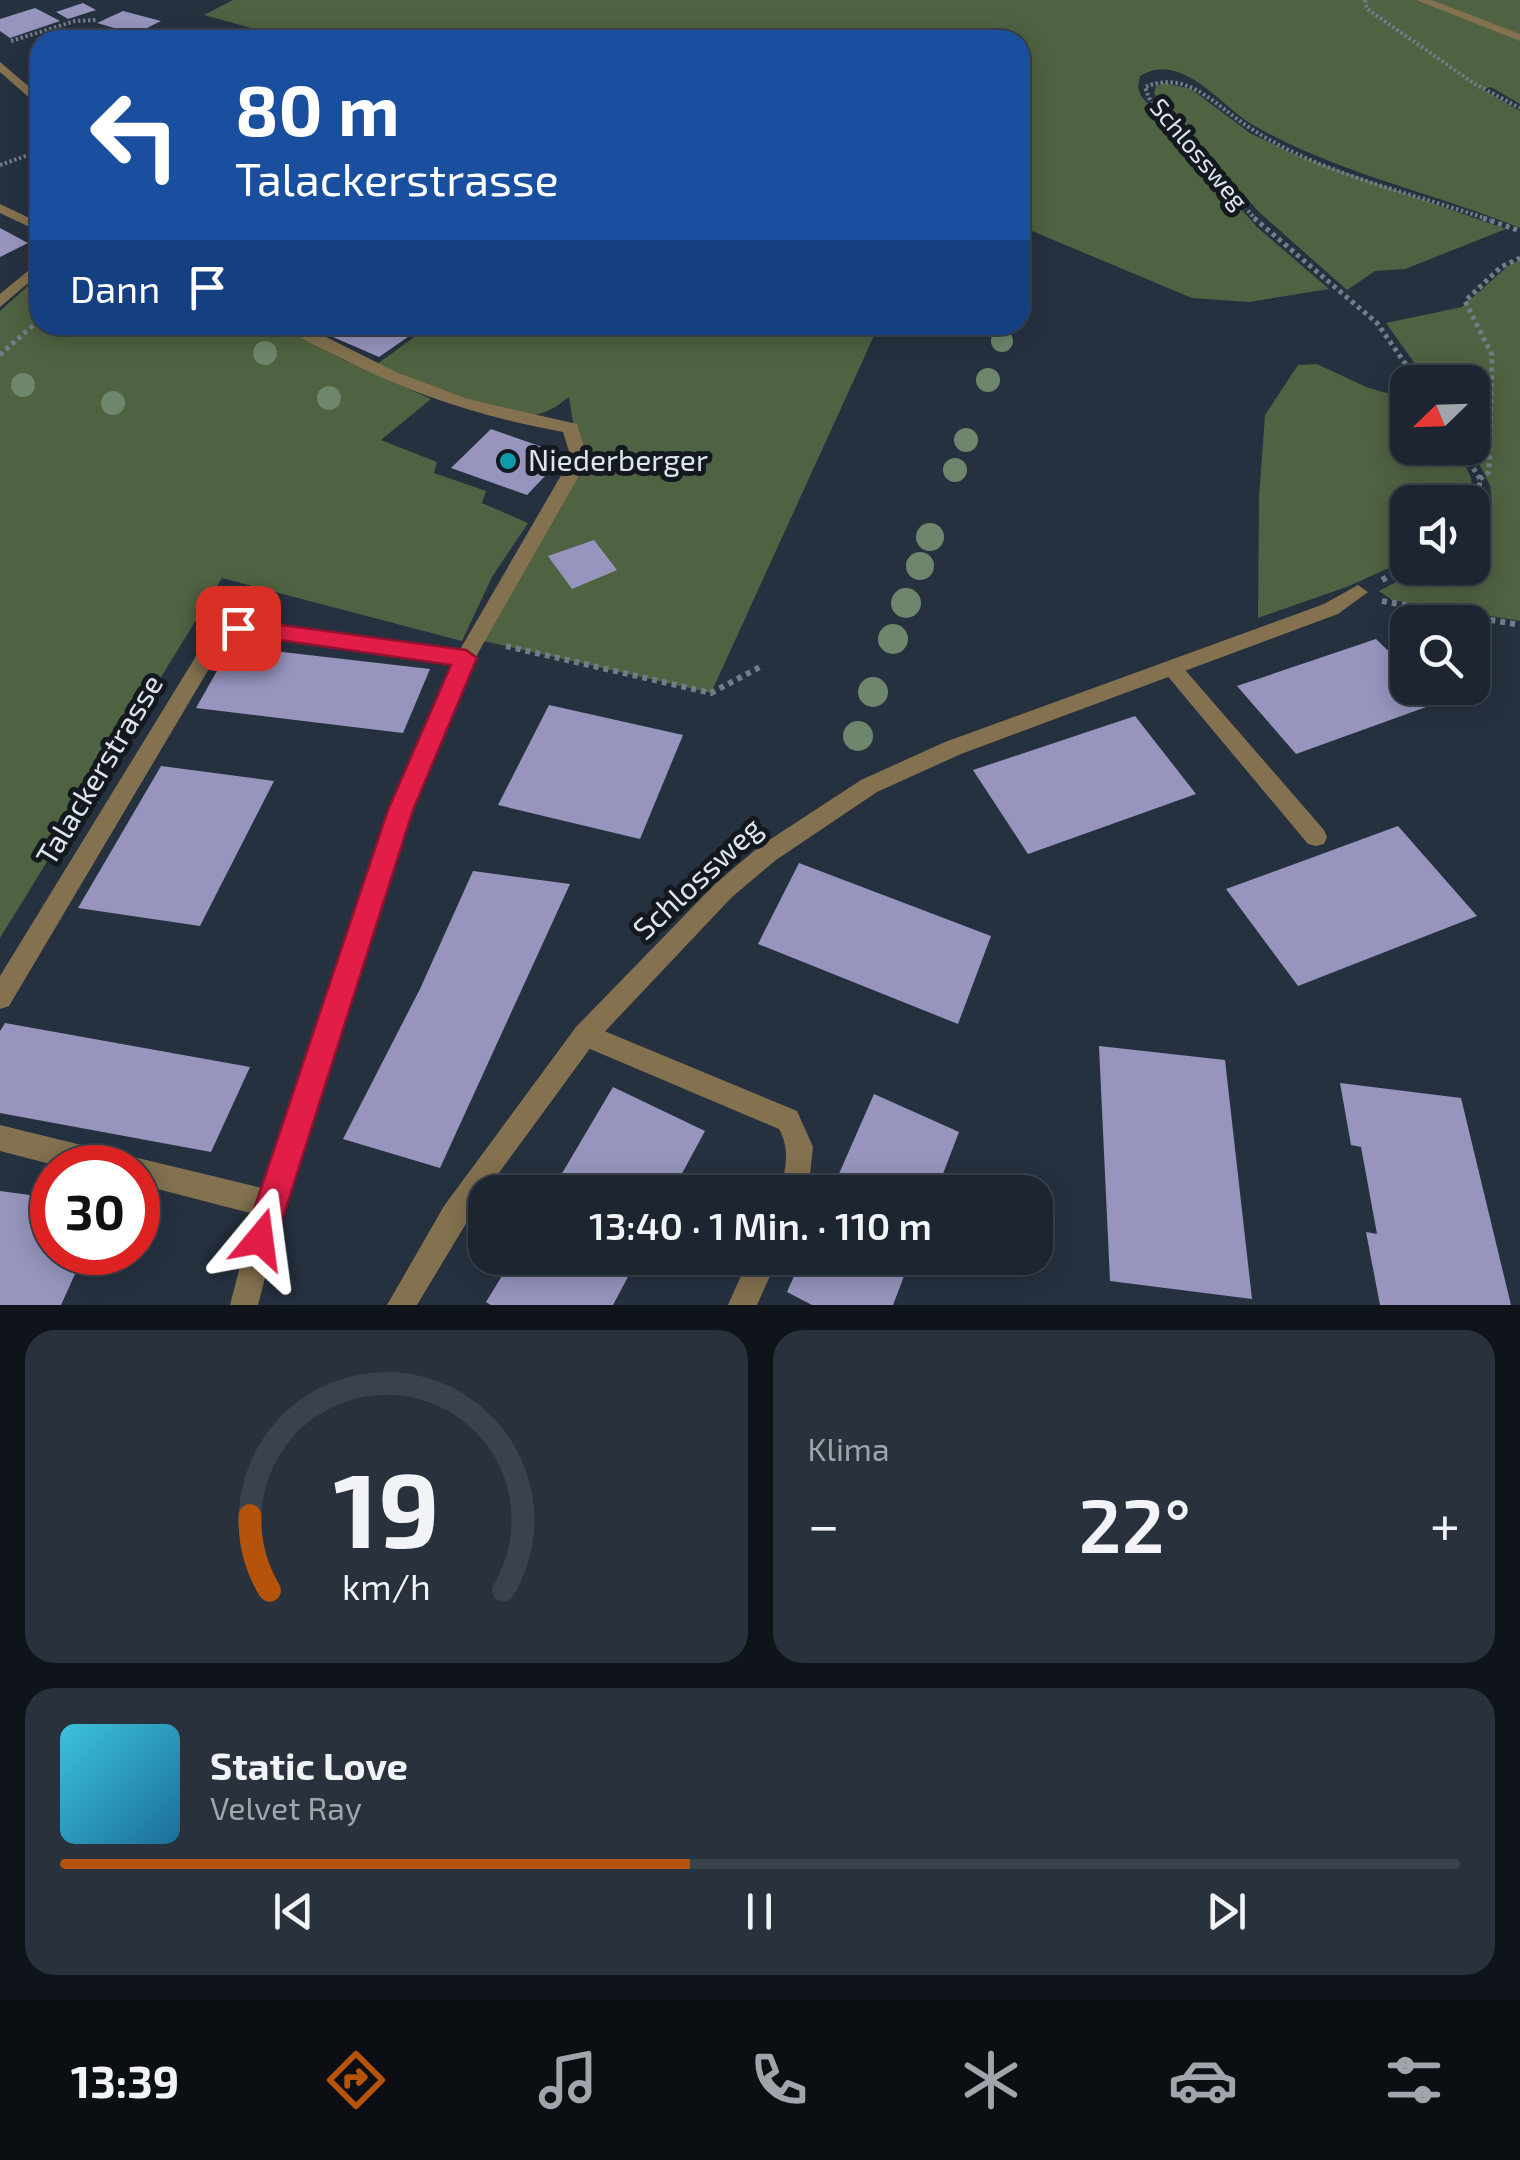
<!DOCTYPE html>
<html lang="de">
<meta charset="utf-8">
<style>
:root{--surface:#1c2530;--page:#29313c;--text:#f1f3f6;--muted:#a0a5ab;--line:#3a424c;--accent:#b45309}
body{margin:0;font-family:"Exo 2",sans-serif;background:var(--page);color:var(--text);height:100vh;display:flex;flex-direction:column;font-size:38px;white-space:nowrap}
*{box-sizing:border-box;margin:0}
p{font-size:32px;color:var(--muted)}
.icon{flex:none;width:55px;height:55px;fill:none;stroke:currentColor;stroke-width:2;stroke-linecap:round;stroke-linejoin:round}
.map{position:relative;height:1305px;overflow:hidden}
.side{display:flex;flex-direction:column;gap:25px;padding:25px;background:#0f141a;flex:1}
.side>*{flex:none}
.guide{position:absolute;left:30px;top:30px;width:1000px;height:305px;border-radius:30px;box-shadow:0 5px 25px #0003,0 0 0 2px var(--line);background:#1a4fa0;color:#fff;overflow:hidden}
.needle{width:65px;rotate:247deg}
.tools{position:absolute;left:1390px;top:365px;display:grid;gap:20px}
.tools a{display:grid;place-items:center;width:100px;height:100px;border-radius:20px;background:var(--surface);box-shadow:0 5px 25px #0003,0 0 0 2px var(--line);font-size:50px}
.speed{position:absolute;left:30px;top:1145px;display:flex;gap:20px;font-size:50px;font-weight:700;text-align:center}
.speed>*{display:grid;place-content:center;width:130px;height:130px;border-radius:50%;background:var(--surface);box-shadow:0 5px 25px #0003,0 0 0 2px var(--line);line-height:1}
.speed .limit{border:15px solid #d22;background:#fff;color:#111}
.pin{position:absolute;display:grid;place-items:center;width:85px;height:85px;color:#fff;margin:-42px;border-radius:20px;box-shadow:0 5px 15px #0006}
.me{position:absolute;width:110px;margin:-55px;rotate:16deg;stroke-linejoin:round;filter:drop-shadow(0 0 8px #0008)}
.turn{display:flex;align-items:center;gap:35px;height:210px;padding:0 40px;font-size:45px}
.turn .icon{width:130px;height:130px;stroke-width:2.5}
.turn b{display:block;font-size:70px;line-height:85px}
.then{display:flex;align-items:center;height:95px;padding:0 40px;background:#0003;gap:20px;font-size:38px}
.big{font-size:75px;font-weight:600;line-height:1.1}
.side .card{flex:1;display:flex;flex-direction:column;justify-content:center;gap:15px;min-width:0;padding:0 35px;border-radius:30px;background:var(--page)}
.side .dial{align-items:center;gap:0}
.dial svg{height:260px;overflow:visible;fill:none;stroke:var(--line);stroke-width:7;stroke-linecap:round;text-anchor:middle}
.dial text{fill:var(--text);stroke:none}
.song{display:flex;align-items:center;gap:30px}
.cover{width:120px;height:120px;border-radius:15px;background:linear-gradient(135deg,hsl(190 70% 55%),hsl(200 70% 35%))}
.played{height:10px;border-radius:5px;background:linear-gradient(90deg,var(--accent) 45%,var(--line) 45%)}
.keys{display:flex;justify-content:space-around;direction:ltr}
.heat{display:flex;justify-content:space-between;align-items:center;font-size:55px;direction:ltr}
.side .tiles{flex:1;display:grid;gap:25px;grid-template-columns:1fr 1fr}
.card:last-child{grid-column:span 2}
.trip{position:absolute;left:468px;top:1175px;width:585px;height:100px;border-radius:30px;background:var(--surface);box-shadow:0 5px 25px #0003,0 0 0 2px var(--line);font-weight:600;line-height:100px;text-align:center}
.dock{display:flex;height:160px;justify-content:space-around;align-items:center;background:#0b0f13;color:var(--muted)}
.dock .icon{width:70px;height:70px}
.dock .selected{color:var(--accent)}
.dock b{font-size:45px;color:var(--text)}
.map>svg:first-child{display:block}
</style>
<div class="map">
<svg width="1520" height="1305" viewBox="0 0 1520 1305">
<rect width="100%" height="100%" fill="#263140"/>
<g fill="#4f6241">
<path d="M233,0H1520V104L1491,87L1482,89L1520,111V228C1431,192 1336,173 1253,125C1221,107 1182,50 1140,76L1138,87L1141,96L1257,227L1329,289L1249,302L1192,298L1020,226V40H263L270,33L204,15Z"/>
<polygon points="1165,83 1191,89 1250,133 1296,155 1506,229 1405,269 1375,271 1347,290 1260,213 1163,107 1154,93 1156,86"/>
<polygon points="1520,260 1520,621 1392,600 1379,591 1423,568 1472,568 1473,541 1488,522 1492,504 1490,485 1471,448 1472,382 1428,382 1386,323 1462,307 1508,266"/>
<polygon points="40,275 40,325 281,325 344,360 431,399 381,440 437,462 434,473 486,491 482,503 528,523 492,577 462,641 222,578 0,938 0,311"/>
<path d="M415,325H879L711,693L475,639L579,460L569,397C561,403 552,410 542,413C502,425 415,380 377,364L424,330Z"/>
<polygon points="1317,364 1366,387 1407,399 1408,448 1456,448 1471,477 1474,512 1472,502 1408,502 1407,560 1349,586 1258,618 1259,498 1265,415 1298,365"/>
</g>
<g fill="#9795be">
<polygon points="83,3 96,10 68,19 56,12"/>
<polygon points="35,8 60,21 10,38 0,31 0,19"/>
<polygon points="123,11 161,21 135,34 97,23"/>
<polygon points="0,228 28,243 0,257"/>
<polygon points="351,325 406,325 418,330 379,357 333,337"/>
<polygon points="491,429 565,455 527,495 451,468"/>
<polygon points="594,540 617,570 572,589 548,556"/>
<polygon points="1376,639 1408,670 1408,688 1425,688 1440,702 1296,754 1237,686"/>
<polygon points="231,646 430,669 403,733 196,708"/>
<polygon points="549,705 683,735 640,839 498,805"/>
<polygon points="1135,716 1196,794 1028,854 973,770"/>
<polygon points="161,766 274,781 200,926 78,908"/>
<polygon points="1398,826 1477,916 1298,986 1226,889"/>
<polygon points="799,863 991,936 958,1024 758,944"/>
<polygon points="473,871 570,884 440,1168 343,1139 420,989"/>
<polygon points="5,1023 250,1067 211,1152 0,1113 0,1031"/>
<polygon points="1099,1046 1225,1060 1252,1299 1110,1281"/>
<polygon points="1340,1083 1461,1098 1511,1305 1380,1305 1366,1232 1377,1234 1361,1147 1351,1145"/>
<polygon points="613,1087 705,1131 672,1192 551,1192"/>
<polygon points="874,1094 959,1132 936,1192 831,1192"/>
<polygon points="0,1191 52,1198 52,1252 85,1252 61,1305 0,1305"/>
<polygon points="513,1258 638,1258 613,1305 491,1305 486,1302"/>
<polygon points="802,1258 911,1258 893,1305 812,1305 787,1292"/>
</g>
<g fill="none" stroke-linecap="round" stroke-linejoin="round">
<g stroke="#737c88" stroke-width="4" stroke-dasharray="2.5 2.5" stroke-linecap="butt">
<polyline points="1365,0 1367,9 1475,84 1520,108"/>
<polyline points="11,41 75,21 97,20"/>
<polyline points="28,146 40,143"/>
<polyline points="0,165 40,151"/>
<path d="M1256,220L1149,98L1145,87C1185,71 1209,99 1240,121C1312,173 1407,191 1490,220"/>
</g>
<g stroke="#737c88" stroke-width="5" stroke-dasharray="4 4" stroke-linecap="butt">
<polyline points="1254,218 1377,323 1418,382"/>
<polyline points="1483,218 1520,231"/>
<polyline points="0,355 40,319"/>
<polyline points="1461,448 1480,479 1478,499"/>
<polyline points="1480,479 1489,472 1492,355 1465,301 1501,267 1520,258"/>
</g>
<g stroke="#737c88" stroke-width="6" stroke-dasharray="5 5" stroke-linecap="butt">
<polyline points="1472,525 1476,522 1478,496"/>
<polyline points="1382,580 1408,566"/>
<polyline points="1382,601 1520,625"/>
<polyline points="506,646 711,693 760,667"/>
</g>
<g fill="#83714f" fill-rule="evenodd">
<polygon points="1416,0 1432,0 1520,34 1520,41"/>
<polygon points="0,204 40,223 40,232 0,213"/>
<path d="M283,325H302L398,373L468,399L577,424L588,460L585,464H573L563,432C484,418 408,393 337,356C319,347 298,338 283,325Z"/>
<polygon points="238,620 466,651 476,658 466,665 240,634 226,640 9,1006 0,1009 0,976 212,630"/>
<polygon points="1172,661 1179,663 1324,830 1327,837 1324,844 1316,846 1308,844 1165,673 1162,668 1165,663"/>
<path d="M585,1023L797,1111L813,1147L808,1192H780C785,1170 791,1150 779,1129L576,1043L572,1035L576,1027Z"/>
<polygon points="0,1125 122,1155 132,1160 138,1158 270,1190 280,1194 284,1204 280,1214 270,1218 138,1184 138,1168 66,1168 0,1151"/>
<polygon points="749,1258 778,1258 757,1305 728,1305"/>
</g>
<g fill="#83714f" fill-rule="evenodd">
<polygon points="0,62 40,96 40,107 0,72"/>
<polygon points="40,261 40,273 0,307 0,294"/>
<polygon points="579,454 588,460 478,653 412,810 284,1204 258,1305 230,1305 256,1204 390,810 458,653 570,460"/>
<polygon points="1358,585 1368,592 1338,614 961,754 877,792 776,860 732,897 594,1043 485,1192 417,1305 387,1305 444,1206 576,1027 716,883 760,846 861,780 945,742 1324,604"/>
</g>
</g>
<g fill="#6e866b">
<circle cx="1002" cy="341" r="11"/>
<circle cx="265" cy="353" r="12"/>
<circle cx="988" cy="380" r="12"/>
<circle cx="23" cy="385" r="12"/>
<circle cx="329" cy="398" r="12"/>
<circle cx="113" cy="403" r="12"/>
<circle cx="966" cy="440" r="12"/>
<circle cx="955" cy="470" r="12"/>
<circle cx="930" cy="537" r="14"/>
<circle cx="920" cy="566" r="14"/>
<circle cx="906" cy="603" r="15"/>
<circle cx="893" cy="639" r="15"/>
<circle cx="873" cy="692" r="15"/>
<circle cx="858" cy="736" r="15"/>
</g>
<polygon fill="#e11d48" stroke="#92132f" stroke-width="2.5" points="238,619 466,650 477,658 413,810 276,1239 272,1250 260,1255 249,1250 244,1239 388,810 451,665 231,633 227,628 231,622"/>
<circle fill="#0f9aa8" stroke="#14191f" stroke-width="4" cx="508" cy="461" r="10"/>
<g text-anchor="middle" stroke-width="10" stroke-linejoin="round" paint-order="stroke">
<g font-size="25" fill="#dde4ed" stroke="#14191f">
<text transform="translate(1199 154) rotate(50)" y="9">Schlossweg</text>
</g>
<g font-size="30" fill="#dde4ed" stroke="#14191f" text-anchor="start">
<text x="528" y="471">Niederberger</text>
</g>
<g font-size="30" fill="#dde4ed" stroke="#14191f">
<text transform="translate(100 770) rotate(-59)" y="10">Talackerstrasse</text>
<text transform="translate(698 879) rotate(-43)" y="10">Schlossweg</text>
</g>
</g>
</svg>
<div class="tools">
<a><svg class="needle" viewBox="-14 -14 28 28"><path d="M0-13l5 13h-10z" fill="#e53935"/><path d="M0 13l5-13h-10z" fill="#a0a5ab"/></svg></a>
<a><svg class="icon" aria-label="sound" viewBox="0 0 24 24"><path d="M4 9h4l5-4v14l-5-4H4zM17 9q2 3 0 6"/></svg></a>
<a><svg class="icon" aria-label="search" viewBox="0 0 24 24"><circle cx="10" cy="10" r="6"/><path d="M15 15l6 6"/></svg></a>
</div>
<div class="speed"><div class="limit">30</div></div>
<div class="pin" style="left:238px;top:628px;background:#d93025"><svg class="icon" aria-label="arrive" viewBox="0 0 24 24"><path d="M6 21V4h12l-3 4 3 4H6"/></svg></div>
<svg class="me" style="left:260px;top:1239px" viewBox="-20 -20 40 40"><path d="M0-17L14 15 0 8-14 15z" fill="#e11d48" stroke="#fff" stroke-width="4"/></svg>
<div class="trip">13:40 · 1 Min. · 110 m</div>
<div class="guide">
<div class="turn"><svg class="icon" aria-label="left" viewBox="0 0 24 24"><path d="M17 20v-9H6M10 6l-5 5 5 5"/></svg><div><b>80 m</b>Talackerstrasse</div></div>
<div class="then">Dann<svg class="icon" aria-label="arrive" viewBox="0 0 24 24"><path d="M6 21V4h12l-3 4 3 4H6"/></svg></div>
</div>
</div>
<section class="side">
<div class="tiles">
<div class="card dial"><svg viewBox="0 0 100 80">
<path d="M14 69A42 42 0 1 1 86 69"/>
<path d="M14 69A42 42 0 0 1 8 46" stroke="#b45309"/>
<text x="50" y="56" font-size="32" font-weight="700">19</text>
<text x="50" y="72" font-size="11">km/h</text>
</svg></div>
<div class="card"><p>Klima</p>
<div class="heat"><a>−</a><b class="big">22°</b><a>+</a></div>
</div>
<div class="card">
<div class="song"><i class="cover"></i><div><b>Static Love</b><p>Velvet Ray</p></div></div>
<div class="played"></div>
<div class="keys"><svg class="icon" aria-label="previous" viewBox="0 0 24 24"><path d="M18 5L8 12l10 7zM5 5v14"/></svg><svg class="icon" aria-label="pause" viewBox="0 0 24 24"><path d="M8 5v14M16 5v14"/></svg><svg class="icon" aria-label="next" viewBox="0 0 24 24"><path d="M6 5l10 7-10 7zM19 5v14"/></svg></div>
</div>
</div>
</section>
<nav class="dock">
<b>13:39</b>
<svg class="icon selected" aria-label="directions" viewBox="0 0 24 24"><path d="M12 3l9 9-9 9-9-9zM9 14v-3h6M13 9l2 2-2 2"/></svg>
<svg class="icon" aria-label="music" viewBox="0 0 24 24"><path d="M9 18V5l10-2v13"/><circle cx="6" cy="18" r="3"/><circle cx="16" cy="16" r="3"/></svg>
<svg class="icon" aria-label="phone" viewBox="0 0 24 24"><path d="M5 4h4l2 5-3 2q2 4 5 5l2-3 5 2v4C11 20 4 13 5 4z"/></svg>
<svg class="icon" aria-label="climate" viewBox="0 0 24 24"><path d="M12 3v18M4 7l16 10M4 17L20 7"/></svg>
<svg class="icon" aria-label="car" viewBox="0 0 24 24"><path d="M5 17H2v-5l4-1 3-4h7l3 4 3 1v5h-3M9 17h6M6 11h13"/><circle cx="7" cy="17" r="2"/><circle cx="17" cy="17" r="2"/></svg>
<svg class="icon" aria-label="filters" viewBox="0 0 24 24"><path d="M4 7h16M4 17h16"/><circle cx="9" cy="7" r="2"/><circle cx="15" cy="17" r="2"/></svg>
</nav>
